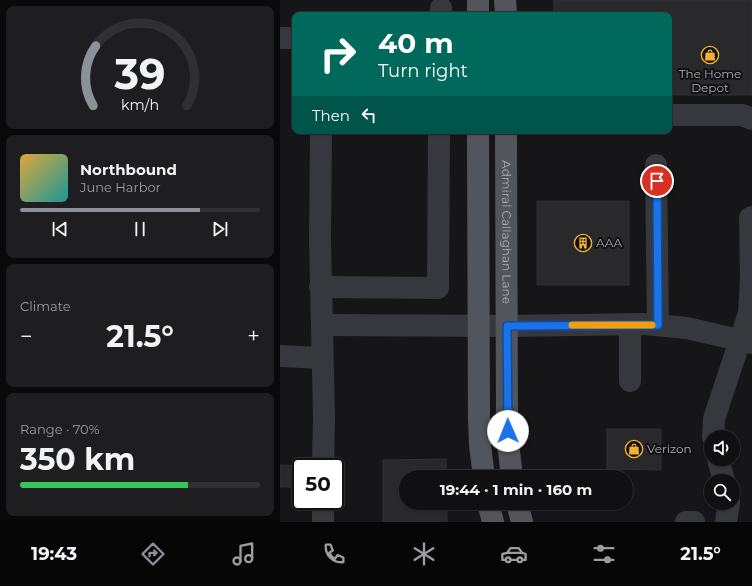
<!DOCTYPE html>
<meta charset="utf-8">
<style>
:root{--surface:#101012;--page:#1e1e20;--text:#f1f3f6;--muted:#9c9d9f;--line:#303032;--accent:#8c9099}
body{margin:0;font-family:Montserrat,sans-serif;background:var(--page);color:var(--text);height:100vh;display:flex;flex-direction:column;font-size:15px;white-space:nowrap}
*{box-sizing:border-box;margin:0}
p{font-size:13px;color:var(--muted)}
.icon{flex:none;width:22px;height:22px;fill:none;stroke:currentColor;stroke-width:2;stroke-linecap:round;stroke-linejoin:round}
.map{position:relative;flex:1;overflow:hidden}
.side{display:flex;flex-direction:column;gap:6px;padding:6px;background:#09090a;width:280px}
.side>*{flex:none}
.banner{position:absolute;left:12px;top:12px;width:380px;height:122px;border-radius:8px;box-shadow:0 1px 3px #0004,0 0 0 1px var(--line);background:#00695c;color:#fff;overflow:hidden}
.buttons{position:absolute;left:424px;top:430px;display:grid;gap:8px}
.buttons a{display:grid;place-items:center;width:36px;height:36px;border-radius:50%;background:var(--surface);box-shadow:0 1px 3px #0004,0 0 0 1px var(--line);font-size:20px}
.speed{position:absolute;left:12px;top:458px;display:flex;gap:8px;font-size:20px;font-weight:700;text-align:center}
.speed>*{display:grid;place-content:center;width:52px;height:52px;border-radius:50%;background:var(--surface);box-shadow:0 1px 3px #0004,0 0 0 1px var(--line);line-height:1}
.speed .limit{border:2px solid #111;border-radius:6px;background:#fff;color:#111}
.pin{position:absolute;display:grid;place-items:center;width:34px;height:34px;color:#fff;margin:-17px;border:2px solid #fff;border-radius:50%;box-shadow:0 1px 4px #0007}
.me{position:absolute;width:44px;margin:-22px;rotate:359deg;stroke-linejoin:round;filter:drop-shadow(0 0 3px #0008)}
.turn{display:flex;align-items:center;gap:14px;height:84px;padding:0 20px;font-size:18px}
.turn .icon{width:52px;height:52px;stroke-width:2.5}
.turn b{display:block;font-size:28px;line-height:34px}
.then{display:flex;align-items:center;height:38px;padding:0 20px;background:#0003;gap:8px;font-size:15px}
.big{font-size:30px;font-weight:700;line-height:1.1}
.side .widget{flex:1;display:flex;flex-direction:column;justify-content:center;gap:6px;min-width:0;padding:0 14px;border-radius:8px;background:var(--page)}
.side .dial{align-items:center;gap:0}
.dial svg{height:104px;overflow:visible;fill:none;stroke:var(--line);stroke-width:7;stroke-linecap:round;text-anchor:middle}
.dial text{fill:var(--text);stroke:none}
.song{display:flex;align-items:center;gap:12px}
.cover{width:48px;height:48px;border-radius:6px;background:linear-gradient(135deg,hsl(40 70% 55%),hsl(180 70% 35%))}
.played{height:4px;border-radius:2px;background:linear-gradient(90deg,var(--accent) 75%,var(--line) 75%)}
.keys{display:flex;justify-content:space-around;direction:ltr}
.heat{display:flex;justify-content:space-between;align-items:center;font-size:22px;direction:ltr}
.charge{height:6px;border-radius:3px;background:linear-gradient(90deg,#34c759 70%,var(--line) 0)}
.trip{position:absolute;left:119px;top:470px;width:234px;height:40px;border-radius:20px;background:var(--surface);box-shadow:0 1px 3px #0004,0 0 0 1px var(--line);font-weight:700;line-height:40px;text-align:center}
.menu{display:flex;height:64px;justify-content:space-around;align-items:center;background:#060607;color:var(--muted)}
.menu .icon{width:28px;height:28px}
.menu .on{color:var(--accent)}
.menu b{font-size:18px;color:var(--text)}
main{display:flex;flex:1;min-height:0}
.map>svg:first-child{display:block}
</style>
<main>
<section class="side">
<div class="widget dial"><svg viewBox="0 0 100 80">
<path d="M14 69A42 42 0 1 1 86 69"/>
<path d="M14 69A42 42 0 0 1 16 23" stroke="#8c9099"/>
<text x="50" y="56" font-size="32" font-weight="700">39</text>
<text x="50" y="72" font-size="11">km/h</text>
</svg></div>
<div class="widget">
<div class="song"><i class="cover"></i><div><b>Northbound</b><p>June Harbor</p></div></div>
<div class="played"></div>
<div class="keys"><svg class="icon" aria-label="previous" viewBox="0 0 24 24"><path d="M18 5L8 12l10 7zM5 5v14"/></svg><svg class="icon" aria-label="pause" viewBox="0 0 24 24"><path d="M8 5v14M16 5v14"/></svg><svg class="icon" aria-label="next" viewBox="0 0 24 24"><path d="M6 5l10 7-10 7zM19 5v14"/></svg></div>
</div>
<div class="widget"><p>Climate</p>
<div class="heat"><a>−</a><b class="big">21.5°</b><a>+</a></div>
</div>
<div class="widget"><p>Range · 70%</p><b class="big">350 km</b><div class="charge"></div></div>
</section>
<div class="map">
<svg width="472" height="522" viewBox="0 0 472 522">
<rect width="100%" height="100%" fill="#161618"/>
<g fill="#29292c" stroke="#303034">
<polygon points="274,0 472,0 472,95 389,95 389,15 274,15"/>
<rect x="257" y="201" width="92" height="84"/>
<polygon points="327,429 381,429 381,470 327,469"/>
<polygon points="166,459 166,477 126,477 126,503 167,503 167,522 103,522 103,460"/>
<polygon points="0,465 21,466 21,487 0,487"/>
</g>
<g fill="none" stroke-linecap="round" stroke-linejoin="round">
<g stroke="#37383d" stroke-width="22">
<polyline points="161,15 161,8"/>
<polyline points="0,38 15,38"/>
<polyline points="389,115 462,115 472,119"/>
<polyline points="41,131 40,240 44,417 43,467"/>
<polyline points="376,165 378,325"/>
<polyline points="40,287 158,288 159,131"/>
<polyline points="42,325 227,326 364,324 407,328 472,343"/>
<polyline points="350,325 350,381"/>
<polyline points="0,356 42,358"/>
<polyline points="433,437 434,419 469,313 471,279 470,218 472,217"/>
<polyline points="438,459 444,481"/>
<polyline points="43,522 43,501"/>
<polyline points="406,522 414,522"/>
<polyline points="446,522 449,503"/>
</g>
<g stroke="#53555c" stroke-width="22">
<polyline points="198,0 198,15"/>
<polyline points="225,0 226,15"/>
<polyline points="198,131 199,419 200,445 204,477"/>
<path id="s1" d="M226,131L227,419L228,443L232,477"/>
<polyline points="208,503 213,522"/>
<polyline points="237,503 242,522"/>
</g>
</g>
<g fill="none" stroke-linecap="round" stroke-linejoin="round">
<defs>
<polyline id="route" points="228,431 227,326 378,325 377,181"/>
</defs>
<use href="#route" stroke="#114b97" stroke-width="10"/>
<use href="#route" stroke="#1a73e8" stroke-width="7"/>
<polyline stroke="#f59e0b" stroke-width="7" points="292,325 372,325"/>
</g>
<defs>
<symbol id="shop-ring" viewBox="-11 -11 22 22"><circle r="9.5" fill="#111113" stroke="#f2b134" stroke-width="1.5"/><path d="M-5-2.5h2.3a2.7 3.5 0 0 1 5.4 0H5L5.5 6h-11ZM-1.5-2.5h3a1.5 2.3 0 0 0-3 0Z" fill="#f2b134"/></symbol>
<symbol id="building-ring" viewBox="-11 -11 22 22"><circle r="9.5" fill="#111113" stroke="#f2b134" stroke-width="1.5"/><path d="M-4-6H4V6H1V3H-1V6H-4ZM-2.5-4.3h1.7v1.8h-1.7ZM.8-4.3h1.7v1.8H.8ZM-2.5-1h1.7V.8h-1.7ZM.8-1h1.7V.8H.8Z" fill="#f2b134"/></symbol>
</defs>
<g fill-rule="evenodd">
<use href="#shop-ring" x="420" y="45" width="20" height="20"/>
<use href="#building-ring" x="293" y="233" width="20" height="20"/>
<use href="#shop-ring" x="344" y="439" width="20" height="20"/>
</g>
<g text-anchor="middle" stroke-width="4" stroke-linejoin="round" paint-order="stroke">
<g font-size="12" fill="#a8adb8" stroke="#111113" text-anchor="start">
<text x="430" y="78" text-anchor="middle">The Home<tspan x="430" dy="14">Depot</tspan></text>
<text x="316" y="247">AAA</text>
<text x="367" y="453">Verizon</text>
</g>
<g font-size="12" fill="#a8adb8" stroke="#111113">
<text dy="4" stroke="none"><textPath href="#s1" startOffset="101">Admiral Callaghan Lane</textPath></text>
</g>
</g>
</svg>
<div class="buttons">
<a><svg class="icon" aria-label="sound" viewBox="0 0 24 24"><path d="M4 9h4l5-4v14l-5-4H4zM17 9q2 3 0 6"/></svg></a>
<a><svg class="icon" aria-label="search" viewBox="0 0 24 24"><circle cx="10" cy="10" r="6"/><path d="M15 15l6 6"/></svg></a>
</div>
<div class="speed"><div class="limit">50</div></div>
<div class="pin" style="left:377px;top:181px;background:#d93025"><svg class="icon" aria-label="arrive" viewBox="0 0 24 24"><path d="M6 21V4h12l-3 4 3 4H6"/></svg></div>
<svg class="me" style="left:228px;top:431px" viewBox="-20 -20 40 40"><circle r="19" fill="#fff"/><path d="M0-13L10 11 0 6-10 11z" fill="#1a73e8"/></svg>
<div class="trip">19:44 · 1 min · 160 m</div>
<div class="banner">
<div class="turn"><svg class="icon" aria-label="right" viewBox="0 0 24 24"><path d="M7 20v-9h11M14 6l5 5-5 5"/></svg><div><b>40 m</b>Turn right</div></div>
<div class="then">Then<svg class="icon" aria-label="left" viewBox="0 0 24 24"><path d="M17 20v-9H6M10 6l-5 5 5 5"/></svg></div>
</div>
</div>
</main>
<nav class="menu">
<b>19:43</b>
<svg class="icon on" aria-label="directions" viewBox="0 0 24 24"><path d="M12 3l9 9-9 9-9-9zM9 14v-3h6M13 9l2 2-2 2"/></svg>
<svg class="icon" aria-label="music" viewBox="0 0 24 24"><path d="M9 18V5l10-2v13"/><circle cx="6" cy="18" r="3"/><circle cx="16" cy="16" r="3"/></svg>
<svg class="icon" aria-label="phone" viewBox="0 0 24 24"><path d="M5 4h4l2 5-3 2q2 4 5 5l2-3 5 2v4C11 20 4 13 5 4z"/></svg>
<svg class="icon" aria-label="climate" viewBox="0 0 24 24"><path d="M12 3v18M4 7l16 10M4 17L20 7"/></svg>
<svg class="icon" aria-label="car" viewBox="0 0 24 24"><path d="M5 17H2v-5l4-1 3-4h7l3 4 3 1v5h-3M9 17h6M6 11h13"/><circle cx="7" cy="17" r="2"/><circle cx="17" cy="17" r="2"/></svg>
<svg class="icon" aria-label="filters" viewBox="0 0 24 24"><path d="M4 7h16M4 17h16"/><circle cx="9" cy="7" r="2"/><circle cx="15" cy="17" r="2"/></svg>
<b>21.5°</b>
</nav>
